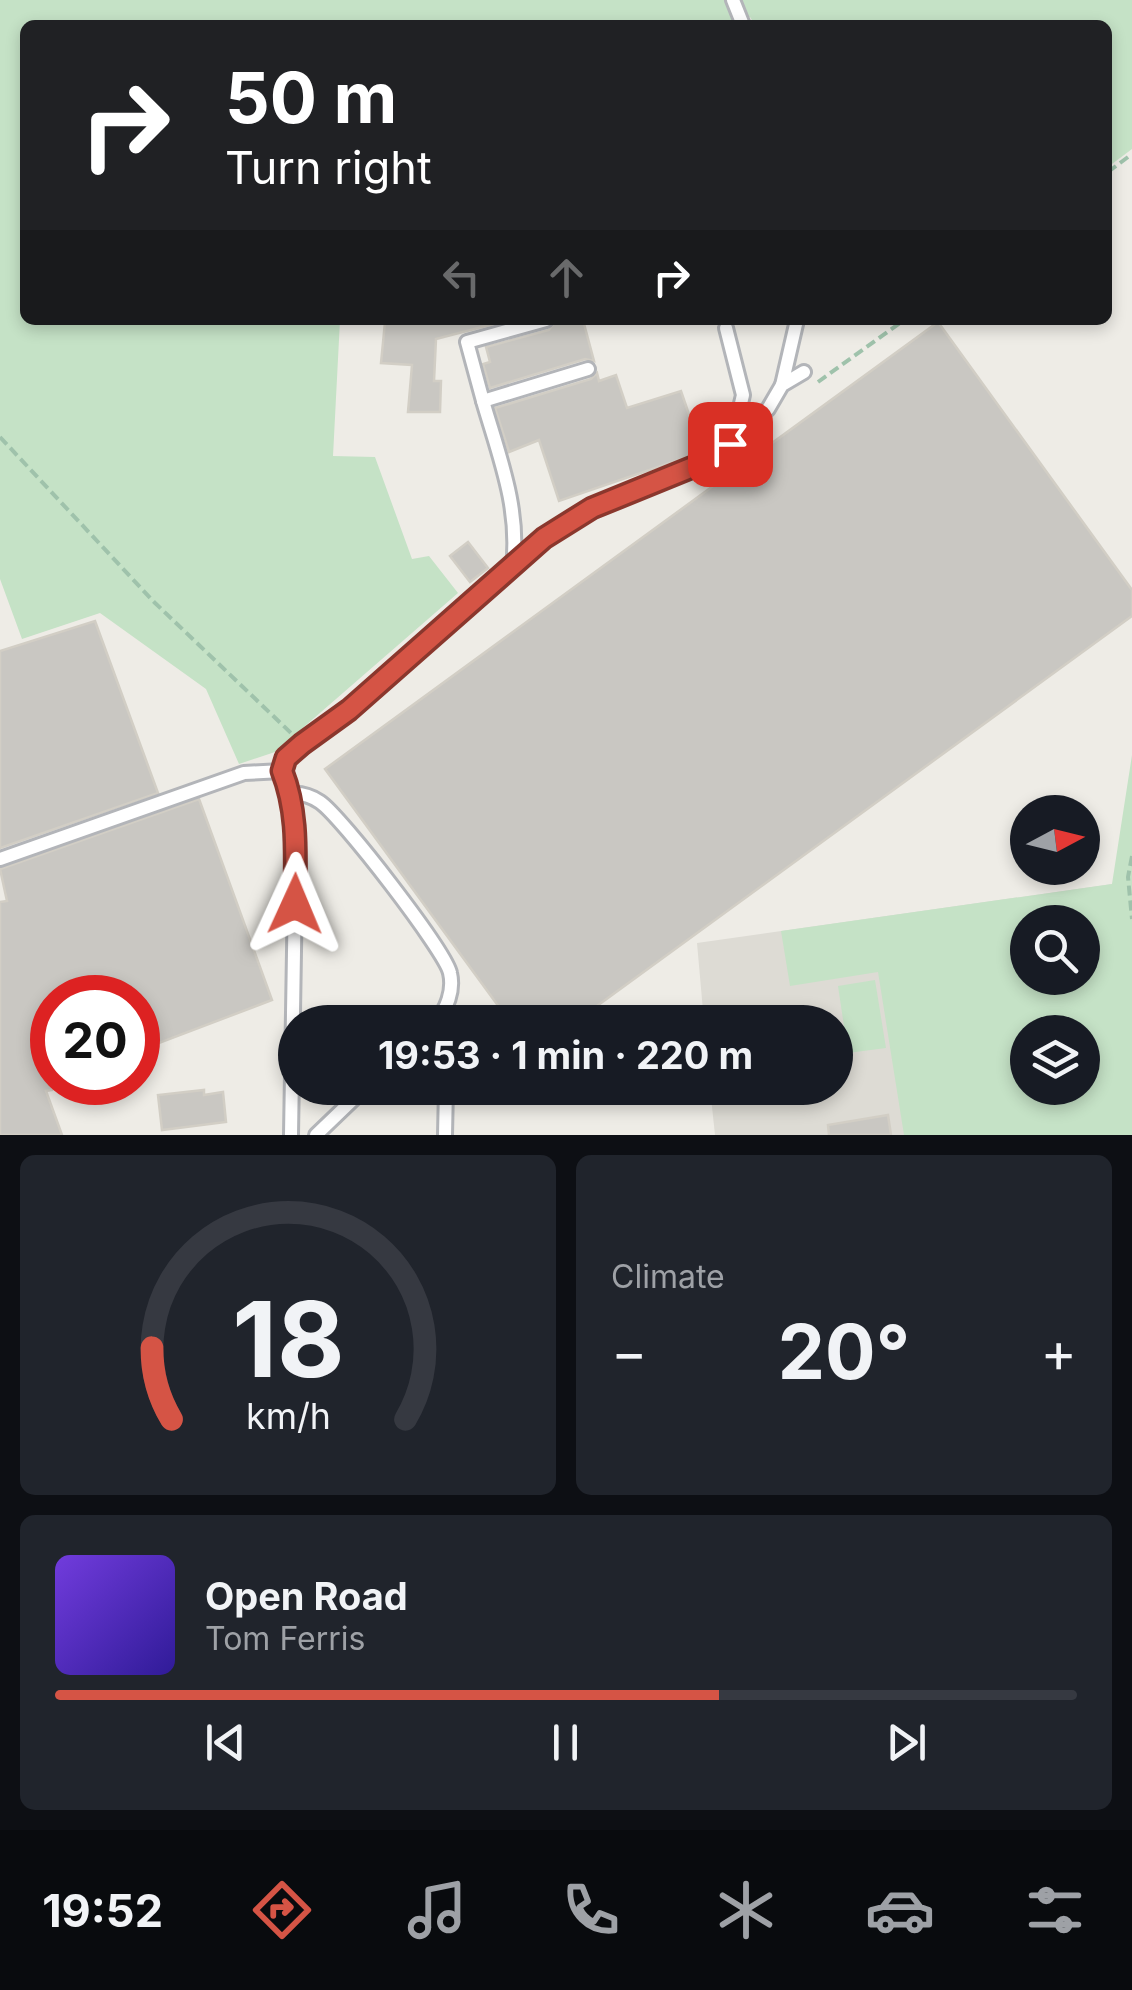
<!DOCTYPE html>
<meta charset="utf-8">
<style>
:root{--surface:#171b24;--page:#20242c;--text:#f1f3f6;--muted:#9ea1a6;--line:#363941;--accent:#d55445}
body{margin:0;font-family:Inter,sans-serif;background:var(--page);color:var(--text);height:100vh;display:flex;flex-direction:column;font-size:38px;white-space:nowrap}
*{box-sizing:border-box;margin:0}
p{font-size:32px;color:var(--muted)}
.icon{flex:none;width:55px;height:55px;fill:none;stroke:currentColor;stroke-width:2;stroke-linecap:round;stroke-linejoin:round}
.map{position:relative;height:1135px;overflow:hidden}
.sheet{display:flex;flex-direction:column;gap:20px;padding:20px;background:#0d0f14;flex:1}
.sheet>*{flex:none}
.top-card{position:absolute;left:20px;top:20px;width:1092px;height:305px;border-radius:15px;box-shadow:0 5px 15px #0003;background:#202124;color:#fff;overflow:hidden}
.needle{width:65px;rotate:83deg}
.controls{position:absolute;left:1010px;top:795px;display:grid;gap:20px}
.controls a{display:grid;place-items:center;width:90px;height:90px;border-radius:50%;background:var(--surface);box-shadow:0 5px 15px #0003;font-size:50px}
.speed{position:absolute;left:30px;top:975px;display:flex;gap:20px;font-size:50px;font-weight:700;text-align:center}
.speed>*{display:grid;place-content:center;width:130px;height:130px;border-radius:50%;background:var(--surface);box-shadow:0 5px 15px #0003;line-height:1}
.speed .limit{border:15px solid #d22;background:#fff;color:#111}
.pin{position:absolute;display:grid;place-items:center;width:85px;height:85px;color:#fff;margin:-42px;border-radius:20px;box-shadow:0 5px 15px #0006}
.me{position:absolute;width:110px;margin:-55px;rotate:1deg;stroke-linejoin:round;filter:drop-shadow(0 0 8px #0008)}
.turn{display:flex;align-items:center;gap:35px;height:210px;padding:0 40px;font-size:45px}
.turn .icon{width:130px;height:130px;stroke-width:2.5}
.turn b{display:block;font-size:70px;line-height:85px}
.lanes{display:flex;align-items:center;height:95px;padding:0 40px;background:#0003;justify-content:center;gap:50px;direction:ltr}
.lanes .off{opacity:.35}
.big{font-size:75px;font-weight:700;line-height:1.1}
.sheet .card{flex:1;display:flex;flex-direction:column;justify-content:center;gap:15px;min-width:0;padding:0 35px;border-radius:15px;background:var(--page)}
.sheet .dial{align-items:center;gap:0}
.dial svg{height:260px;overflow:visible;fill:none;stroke:var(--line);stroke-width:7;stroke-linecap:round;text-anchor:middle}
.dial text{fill:var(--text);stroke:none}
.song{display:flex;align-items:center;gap:30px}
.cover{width:120px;height:120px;border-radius:15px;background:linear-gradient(135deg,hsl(260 70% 55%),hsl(250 70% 35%))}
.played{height:10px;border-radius:5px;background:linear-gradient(90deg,var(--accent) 65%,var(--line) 65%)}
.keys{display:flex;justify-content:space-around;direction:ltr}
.heat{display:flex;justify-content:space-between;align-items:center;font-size:55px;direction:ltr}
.sheet .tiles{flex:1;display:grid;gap:20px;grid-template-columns:1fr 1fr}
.card:last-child{grid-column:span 2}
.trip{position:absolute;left:278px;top:1005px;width:575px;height:100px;border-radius:50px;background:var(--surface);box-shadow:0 5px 15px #0003;font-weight:700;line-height:100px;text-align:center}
.tabs{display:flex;height:160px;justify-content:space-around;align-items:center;background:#090b0e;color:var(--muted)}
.tabs .icon{width:70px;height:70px}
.tabs .selected{color:var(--accent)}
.tabs b{font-size:45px;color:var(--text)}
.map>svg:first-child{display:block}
</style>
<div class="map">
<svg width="1132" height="1135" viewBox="0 0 1132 1135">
<rect width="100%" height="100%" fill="#eeece6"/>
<path fill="#dddbd4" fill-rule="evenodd" d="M1112,884L1132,1135H715L710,1088H835V1022H704L697,943ZM1028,922H1082V978H1028ZM1028,1032H1082V1088H1028Z"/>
<g fill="#c5e2c6" fill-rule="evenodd">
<polygon points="0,0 1132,0 1132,149 1108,167 1108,25 755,25 750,17 733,25 25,25 25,320 340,320 333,456 375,457 412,559 429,556 458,593 275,752 239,764 206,689 100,613 22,639 0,579"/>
<path d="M1132,755V1135H904L878,972L790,986L781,931L1112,884ZM1082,922V978H1028V922ZM1082,1032V1088H1028V1032Z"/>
<polygon points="875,980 886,1048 848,1053 838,986"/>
</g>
<g fill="#c9c7c2" stroke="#d2cec5" stroke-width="2.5">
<polygon points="389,320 509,320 436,339 434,381 441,381 440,412 408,412 412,365 381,363 385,322"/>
<polygon points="556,320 583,320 594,361 585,359 490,388 483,364 490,362 486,347 549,330"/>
<polygon points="938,322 1132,590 1132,616 575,1022 510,1022 325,769"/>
<polygon points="597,373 599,381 616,375 627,408 681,391 702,452 559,501 539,440 509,452 495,408 591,379"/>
<polygon points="468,542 488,568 470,582 450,556"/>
<polygon points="95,621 158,793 0,848 0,651"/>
<polygon points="199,799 272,1000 138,1051 138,998 52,998 52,1090 46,1091 62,1135 0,1135 0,902 7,901 0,869"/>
<polygon points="204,1090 204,1095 223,1092 226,1122 162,1130 158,1095"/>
<polygon points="888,1115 891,1135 829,1135 828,1125"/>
</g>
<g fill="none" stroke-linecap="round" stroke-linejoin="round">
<defs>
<g id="service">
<polyline points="733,0 743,25"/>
<polyline points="726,328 743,395 733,437"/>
<polyline points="782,385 797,320"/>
<polyline points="483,401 467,342 546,320"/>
<path d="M513,566C520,508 499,456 483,401L588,369"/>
<path d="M291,794C302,793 311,796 320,802C341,816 446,952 450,973C454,990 447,1010 435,1022"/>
<polyline points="0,859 244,773 282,771"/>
<polyline points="291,1135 296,829 291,794 282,771 286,759 301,744 349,710 544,538 592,509 710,460 768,409 782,385 804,372"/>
<polyline points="316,1135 365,1088"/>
<polyline points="445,1135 446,1088"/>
</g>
</defs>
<use href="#service" stroke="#b3b5b9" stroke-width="18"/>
<g stroke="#9fc2ab" stroke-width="4" stroke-dasharray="10 5" stroke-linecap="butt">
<polyline points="1108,172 1132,154"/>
<polyline points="818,382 904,320"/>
<polyline points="0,437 154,602 291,733"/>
<polyline points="1132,856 1128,877 1132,919"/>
</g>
<use href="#service" stroke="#fff" stroke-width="12"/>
</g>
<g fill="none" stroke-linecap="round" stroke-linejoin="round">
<defs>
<path id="route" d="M295,904C295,858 299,814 282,771L286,758L302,744L349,710L544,538L592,508L710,460L730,444"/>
</defs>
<use href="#route" stroke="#8a372d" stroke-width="25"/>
<use href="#route" stroke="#d55445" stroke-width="18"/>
</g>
</svg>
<div class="controls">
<a><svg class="needle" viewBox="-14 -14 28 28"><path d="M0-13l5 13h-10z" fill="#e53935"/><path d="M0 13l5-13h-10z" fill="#9ea1a6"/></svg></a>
<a><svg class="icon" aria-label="search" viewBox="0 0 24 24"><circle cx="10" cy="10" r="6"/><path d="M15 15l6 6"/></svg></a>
<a><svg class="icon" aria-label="layers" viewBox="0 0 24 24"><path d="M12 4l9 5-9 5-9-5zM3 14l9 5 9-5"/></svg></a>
</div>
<div class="speed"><div class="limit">20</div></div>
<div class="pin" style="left:730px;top:444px;background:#d93025"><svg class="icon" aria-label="arrive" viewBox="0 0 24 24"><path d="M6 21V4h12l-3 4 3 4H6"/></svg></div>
<svg class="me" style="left:295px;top:904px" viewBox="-20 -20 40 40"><path d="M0-17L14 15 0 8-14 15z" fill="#d55445" stroke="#fff" stroke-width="4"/></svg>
<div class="trip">19:53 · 1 min · 220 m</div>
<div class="top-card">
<div class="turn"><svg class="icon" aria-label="right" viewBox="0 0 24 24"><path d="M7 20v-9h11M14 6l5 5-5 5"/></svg><div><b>50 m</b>Turn right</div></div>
<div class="lanes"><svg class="icon off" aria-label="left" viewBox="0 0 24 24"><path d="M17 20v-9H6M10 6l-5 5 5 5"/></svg><svg class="icon off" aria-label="ahead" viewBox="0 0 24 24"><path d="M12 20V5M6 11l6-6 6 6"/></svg><svg class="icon" aria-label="right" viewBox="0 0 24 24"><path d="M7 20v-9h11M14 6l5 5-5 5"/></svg></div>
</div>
</div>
<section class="sheet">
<div class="tiles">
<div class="card dial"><svg viewBox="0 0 100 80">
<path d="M14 69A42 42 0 1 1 86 69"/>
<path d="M14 69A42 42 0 0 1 8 47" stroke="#d55445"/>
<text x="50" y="56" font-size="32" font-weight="700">18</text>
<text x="50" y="72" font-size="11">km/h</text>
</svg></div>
<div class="card"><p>Climate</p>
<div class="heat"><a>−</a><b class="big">20°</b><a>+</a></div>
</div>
<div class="card">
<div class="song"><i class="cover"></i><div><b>Open Road</b><p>Tom Ferris</p></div></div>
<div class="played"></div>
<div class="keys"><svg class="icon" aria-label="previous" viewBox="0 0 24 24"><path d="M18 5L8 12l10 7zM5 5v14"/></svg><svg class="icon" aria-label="pause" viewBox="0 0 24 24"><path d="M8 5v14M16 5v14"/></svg><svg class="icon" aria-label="next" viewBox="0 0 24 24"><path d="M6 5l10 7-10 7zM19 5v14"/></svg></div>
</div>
</div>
</section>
<nav class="tabs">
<b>19:52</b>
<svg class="icon selected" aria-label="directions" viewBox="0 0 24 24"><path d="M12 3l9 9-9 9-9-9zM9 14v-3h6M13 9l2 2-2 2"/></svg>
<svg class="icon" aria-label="music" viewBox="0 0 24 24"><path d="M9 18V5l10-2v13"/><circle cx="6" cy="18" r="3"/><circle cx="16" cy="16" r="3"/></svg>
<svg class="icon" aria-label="phone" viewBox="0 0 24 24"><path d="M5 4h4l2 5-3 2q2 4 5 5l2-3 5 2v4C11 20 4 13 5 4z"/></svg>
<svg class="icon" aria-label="climate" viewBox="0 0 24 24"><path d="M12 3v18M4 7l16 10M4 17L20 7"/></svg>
<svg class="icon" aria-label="car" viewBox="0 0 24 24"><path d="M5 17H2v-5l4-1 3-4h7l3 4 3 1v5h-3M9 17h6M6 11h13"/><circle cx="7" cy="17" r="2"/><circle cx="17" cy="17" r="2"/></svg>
<svg class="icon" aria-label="filters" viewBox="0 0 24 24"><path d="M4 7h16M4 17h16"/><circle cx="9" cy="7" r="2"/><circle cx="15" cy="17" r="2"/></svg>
</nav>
